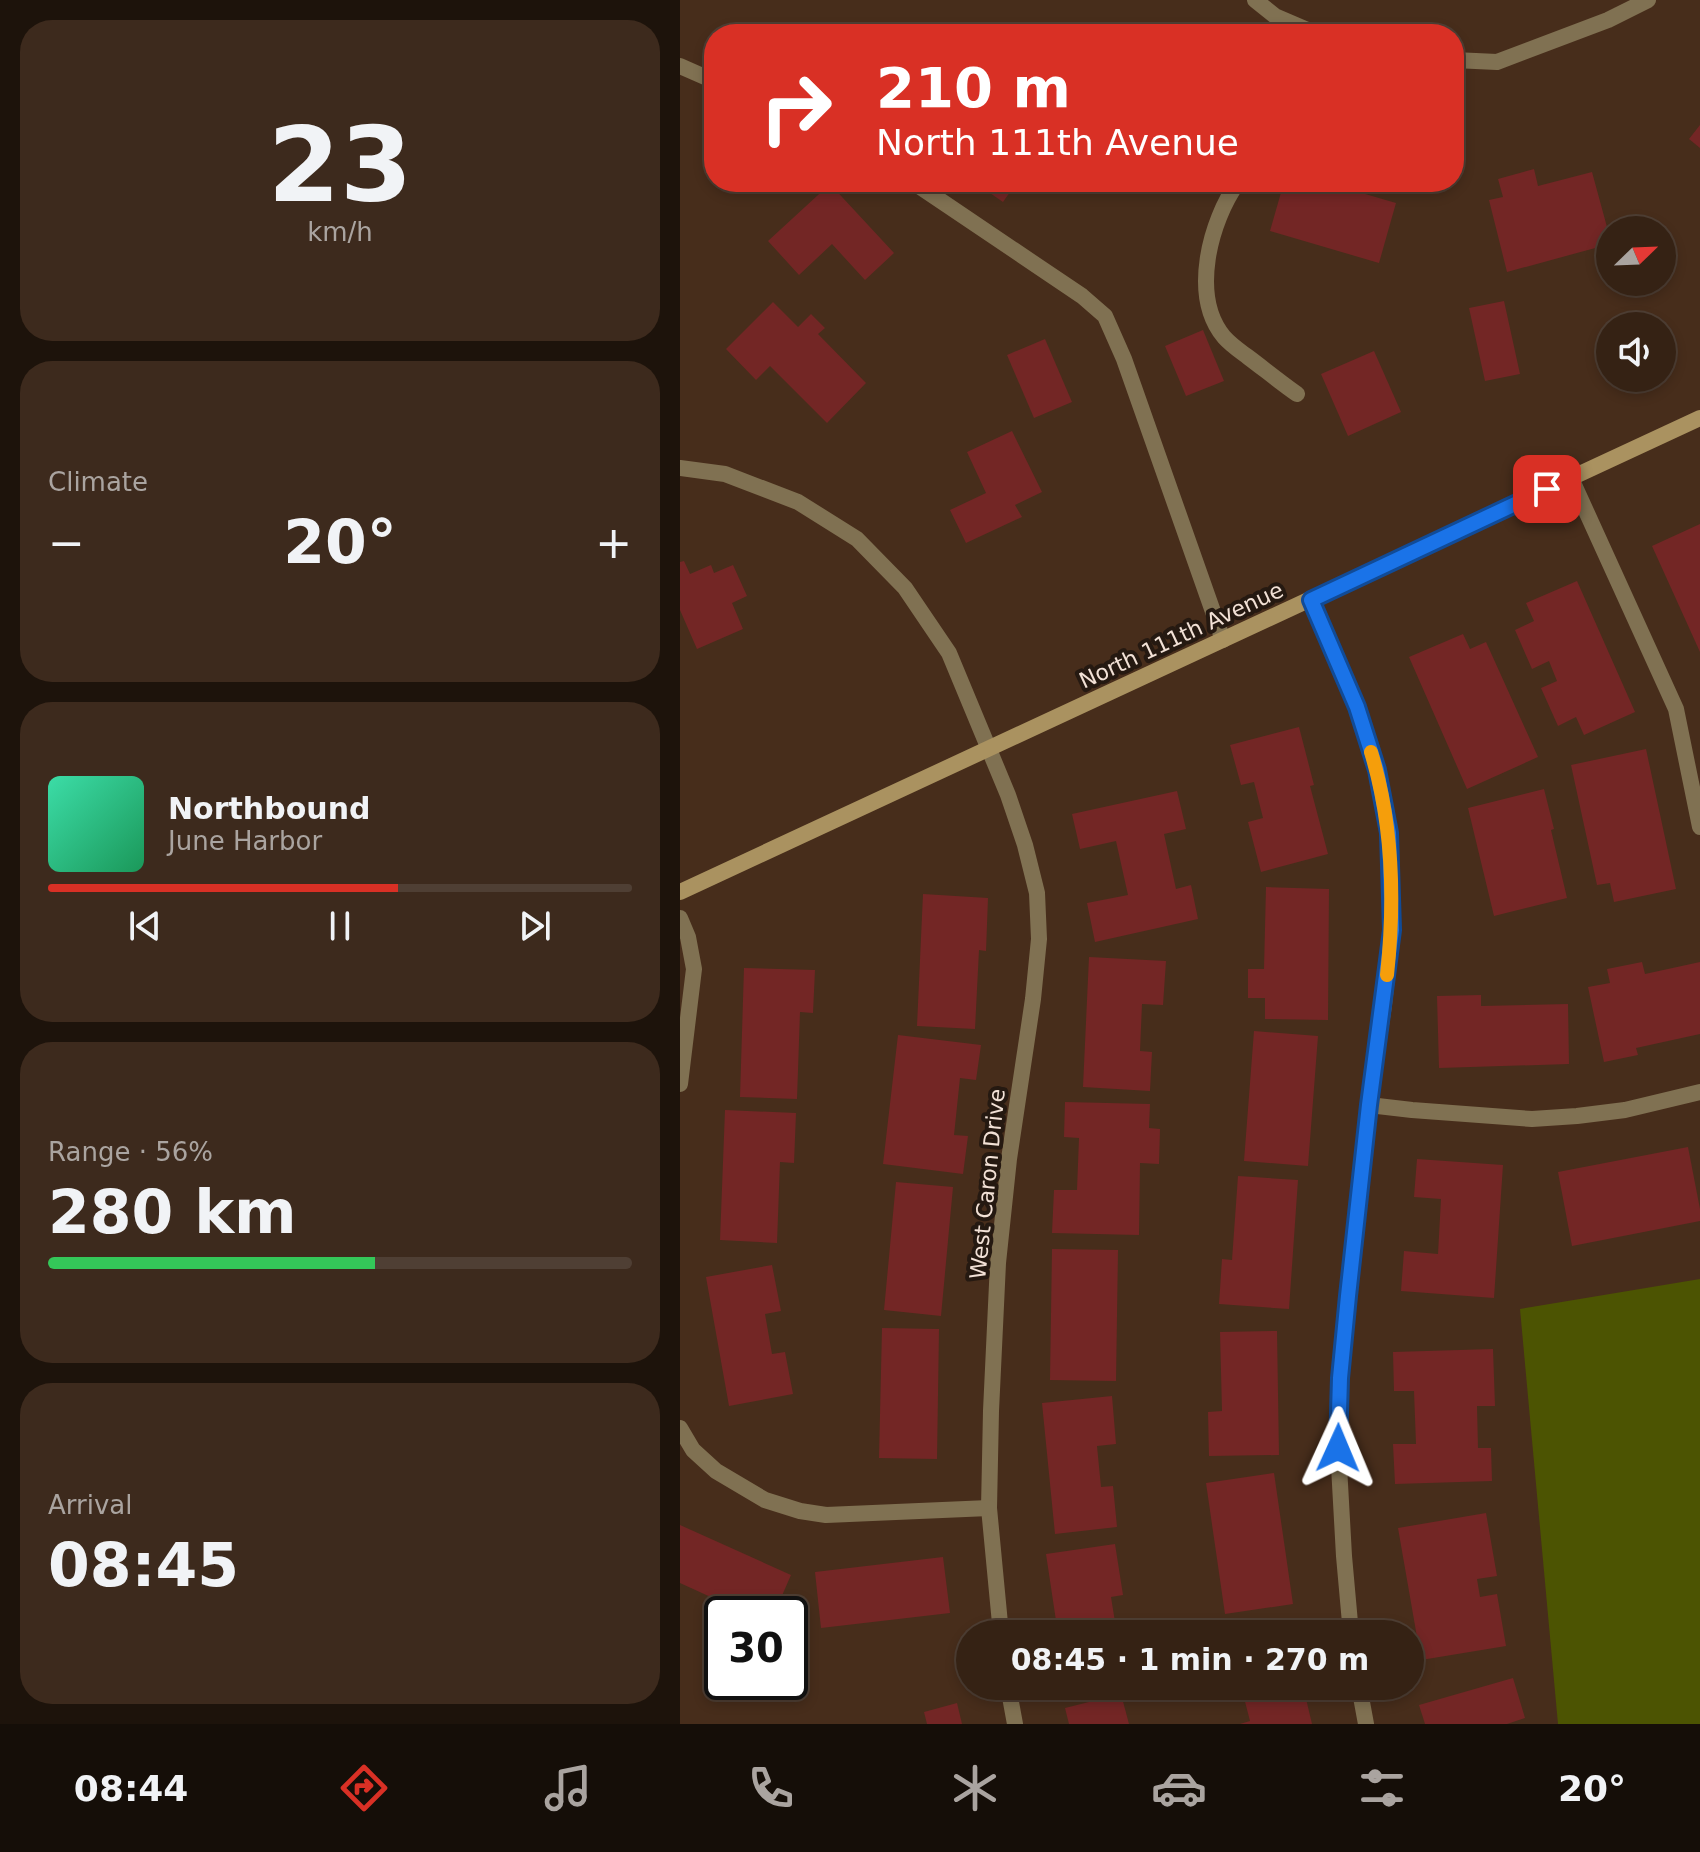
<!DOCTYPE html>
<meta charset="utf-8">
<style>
:root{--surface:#352214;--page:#3d2a1d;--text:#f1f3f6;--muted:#aaa4a0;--line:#4f3f34;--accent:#d93025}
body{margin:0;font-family:"DejaVu Sans",sans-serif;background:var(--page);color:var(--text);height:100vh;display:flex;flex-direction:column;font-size:30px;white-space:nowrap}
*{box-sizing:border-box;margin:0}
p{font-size:26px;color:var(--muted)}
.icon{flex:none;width:44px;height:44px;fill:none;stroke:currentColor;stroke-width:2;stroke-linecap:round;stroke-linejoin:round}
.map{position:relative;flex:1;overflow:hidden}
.side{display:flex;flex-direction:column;gap:20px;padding:20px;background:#1d130b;width:680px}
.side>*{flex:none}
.guide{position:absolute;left:24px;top:24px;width:760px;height:168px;border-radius:32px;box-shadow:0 4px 12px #0003,0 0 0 2px var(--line);background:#d93025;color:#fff;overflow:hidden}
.needle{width:52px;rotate:67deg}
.buttons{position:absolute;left:916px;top:216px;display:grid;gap:16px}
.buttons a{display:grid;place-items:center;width:80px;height:80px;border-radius:50%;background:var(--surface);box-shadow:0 4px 12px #0003,0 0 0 2px var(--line);font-size:40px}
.speed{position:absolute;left:24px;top:1596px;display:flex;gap:16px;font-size:40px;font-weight:700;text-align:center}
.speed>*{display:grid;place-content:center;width:104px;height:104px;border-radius:50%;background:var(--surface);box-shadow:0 4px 12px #0003,0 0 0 2px var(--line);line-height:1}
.speed .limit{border:4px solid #111;border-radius:12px;background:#fff;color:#111}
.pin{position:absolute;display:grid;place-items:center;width:68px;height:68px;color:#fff;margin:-34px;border-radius:16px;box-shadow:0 4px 12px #0006}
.me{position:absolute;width:88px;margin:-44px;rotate:1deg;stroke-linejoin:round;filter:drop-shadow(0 0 6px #0008)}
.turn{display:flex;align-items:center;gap:28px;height:168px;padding:0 40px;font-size:36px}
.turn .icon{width:104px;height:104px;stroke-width:2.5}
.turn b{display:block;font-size:56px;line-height:68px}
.big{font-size:60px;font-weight:600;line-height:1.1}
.side .tile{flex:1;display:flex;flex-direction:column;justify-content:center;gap:12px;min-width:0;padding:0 28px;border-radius:32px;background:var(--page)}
.side .dial{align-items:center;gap:0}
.dial b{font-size:104px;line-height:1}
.song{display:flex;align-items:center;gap:24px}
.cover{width:96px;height:96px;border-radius:12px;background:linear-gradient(135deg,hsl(160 70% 55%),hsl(150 70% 35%))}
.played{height:8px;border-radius:4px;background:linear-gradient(90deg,var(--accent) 60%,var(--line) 60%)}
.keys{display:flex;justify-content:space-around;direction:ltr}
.heat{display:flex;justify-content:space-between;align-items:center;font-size:44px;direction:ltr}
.charge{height:12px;border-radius:6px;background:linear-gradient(90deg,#34c759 56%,var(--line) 0)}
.trip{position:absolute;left:276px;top:1620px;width:468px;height:80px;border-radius:40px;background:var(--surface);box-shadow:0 4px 12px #0003,0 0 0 2px var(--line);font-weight:600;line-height:80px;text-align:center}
.tabs{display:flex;height:128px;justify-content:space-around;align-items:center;background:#150e08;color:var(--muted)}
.tabs .icon{width:56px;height:56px}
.tabs .current{color:var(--accent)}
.tabs b{font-size:36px;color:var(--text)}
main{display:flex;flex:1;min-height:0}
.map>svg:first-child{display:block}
</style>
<main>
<section class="side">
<div class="tile dial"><b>23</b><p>km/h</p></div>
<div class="tile"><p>Climate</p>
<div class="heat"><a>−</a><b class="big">20°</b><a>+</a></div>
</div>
<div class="tile">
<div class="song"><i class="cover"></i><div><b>Northbound</b><p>June Harbor</p></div></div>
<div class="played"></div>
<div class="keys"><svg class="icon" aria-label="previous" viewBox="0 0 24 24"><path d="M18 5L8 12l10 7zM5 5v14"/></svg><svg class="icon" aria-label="pause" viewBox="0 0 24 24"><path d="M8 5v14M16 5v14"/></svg><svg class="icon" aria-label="next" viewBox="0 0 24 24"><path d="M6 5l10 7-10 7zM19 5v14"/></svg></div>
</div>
<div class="tile"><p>Range · 56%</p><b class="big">280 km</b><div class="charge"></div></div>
<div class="tile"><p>Arrival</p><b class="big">08:45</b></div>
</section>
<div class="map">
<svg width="1020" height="1724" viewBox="0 0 1020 1724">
<rect width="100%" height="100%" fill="#472d1b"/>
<polygon fill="#4c5402" points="1020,1279 1020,1724 878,1724 840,1309"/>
<g fill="#732625">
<polygon points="1020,125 1020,148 1009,139"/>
<polygon points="854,169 858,186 912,172 930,238 930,244 827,272 809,200 823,197 818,179"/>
<polygon points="294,182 337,182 323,202"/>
<polygon points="604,182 644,182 716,203 699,263 590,231"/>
<polygon points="150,184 214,253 185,280 152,244 119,275 88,241"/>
<polygon points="824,301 840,374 805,381 789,308"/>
<polygon points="93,302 118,327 131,314 145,328 138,334 186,383 147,423 90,366 76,380 46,349"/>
<polygon points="523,330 544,381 506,396 485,346"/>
<polygon points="365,339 392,402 354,418 327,355"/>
<polygon points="694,351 721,412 668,436 641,374"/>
<polygon points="332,431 362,492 335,505 342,517 286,543 270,510 306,493 287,452"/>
<polygon points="1020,524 1020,652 972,546"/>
<polygon points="4,561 10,574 31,565 34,573 53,565 67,596 52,603 63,629 17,649 0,610 0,562"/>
<polygon points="897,581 955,712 904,735 896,717 878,726 861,688 877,681 869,661 852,669 835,630 854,621 846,603"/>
<polygon points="783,634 790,649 806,642 858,757 787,789 729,657"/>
<polygon points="619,727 634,785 630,786 648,854 581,872 568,822 583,818 574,782 561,785 550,745"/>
<polygon points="966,749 996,889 934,902 930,883 917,885 891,765"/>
<polygon points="864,789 874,829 871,830 887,898 814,916 788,808"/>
<polygon points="497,791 506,829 484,834 496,889 511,885 518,919 415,942 407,903 448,895 436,841 400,849 392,814"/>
<polygon points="586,887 649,889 648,1020 585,1019 585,998 568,998 568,969 584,969"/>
<polygon points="243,894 308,898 306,951 299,950 295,1029 237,1026"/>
<polygon points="409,957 486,961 483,1005 462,1004 460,1051 472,1052 470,1091 403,1087"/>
<polygon points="962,962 965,974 1020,962 1020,1034 956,1048 958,1055 924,1062 908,987 930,983 927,969"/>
<polygon points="64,968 135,970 133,1013 120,1012 117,1099 60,1097"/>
<polygon points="801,995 801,1006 888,1004 889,1064 759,1068 757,996"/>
<polygon points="574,1031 638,1036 628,1166 564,1161"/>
<polygon points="218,1035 301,1045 296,1080 280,1078 274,1135 288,1136 283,1174 203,1164"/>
<polygon points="385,1102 470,1104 469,1128 480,1129 479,1164 460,1163 459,1235 372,1233 374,1190 397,1190 399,1138 384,1137"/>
<polygon points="45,1110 116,1113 114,1163 100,1162 97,1243 40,1240"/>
<polygon points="1008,1147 1020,1209 1020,1221 892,1246 878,1172"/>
<polygon points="737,1159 823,1165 814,1298 721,1291 724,1251 758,1254 761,1199 734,1197"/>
<polygon points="558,1176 618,1180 609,1309 539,1304 542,1259 552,1260"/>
<polygon points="216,1182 273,1187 261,1316 204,1310"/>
<polygon points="372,1249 438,1250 436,1381 370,1380"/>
<polygon points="92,1265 101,1311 85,1314 92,1354 105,1352 113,1394 49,1406 26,1277"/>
<polygon points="202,1328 259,1329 257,1459 199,1458"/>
<polygon points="597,1331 599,1455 529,1456 528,1412 542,1411 540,1332"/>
<polygon points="813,1349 815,1406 797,1406 798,1448 811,1448 812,1481 715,1484 713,1444 736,1444 734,1391 714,1391 713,1352"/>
<polygon points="432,1396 436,1444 417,1446 421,1487 433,1486 437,1527 375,1534 362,1403"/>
<polygon points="594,1473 613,1604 545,1614 526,1483"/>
<polygon points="806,1513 817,1576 797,1579 800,1597 817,1594 826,1646 741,1660 718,1528"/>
<polygon points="0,1525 111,1575 94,1614 68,1614 0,1583"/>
<polygon points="435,1544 443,1595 431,1597 435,1622 443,1621 445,1634 378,1634 366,1554"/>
<polygon points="263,1557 270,1613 141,1628 135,1572"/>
<polygon points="608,1621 611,1634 557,1634 557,1633"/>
<polygon points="833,1678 845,1718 827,1724 745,1724 739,1705"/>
<polygon points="561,1686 623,1686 632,1724 560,1724 570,1721"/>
<polygon points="441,1694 449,1724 389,1724 385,1708"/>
<polygon points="277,1703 282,1724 247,1724 244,1712"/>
</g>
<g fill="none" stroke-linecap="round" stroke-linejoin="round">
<g stroke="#807152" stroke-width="16">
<polyline points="0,66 34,81"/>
<polyline points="233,182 402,296 425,316 444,359 543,640"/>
<path d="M558,182C530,221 510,296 544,337C551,345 560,351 568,357C584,369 600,382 617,394"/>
</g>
<g stroke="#807152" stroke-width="16">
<polyline points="575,0 595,16 637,34"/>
<polyline points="774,60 817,62 928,20 968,0"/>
<polyline points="0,468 45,474 118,502 177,539 225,588 269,653 328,795 345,845 357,893 359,939 353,999 329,1159 318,1263 311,1411 309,1508 321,1634"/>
<polyline points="891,478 996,709 1020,827"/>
<polyline points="631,600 677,707 697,770 709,833 712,930 704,1005 689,1105 660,1378 658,1448 664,1556 671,1634"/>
<polyline points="0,918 8,937 14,969 0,1084"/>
<polyline points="689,1105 732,1110 852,1119 897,1116 945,1110 1020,1092"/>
<polyline points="0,1428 13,1450 36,1471 85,1500 120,1511 146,1515 309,1508"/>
<polyline points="328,1686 335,1724"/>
<polyline points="679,1686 686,1724"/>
</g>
<polyline stroke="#aa9260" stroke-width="16" points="0,892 1020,418"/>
</g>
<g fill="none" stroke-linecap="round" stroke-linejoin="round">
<defs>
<polyline id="route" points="658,1448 660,1378 668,1296 689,1105 712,930 709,833 697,770 677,707 631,600 867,489"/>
</defs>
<use href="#route" stroke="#114b97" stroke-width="20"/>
<use href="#route" stroke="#1a73e8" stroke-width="14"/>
<path stroke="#f59e0b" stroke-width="14" d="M691,752C713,824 715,901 707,975"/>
</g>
<g text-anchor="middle" stroke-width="8" stroke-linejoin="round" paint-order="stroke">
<g font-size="22" fill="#f2e1d6" stroke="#251911">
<text transform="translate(501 635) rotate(-25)" y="8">North 111th Avenue</text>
<text transform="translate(307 1184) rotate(-84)" y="8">West Caron Drive</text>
</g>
</g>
</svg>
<div class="buttons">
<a><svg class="needle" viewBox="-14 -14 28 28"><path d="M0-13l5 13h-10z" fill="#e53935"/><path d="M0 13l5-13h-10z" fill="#aaa4a0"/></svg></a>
<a><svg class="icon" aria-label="sound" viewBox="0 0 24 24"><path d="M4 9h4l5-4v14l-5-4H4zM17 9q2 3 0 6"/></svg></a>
</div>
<div class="speed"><div class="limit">30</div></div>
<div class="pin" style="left:867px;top:489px;background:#d93025"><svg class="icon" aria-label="arrive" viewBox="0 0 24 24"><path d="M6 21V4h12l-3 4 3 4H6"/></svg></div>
<svg class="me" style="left:658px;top:1448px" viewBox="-20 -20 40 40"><path d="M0-17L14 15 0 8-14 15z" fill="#1a73e8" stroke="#fff" stroke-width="4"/></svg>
<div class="trip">08:45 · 1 min · 270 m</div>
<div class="guide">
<div class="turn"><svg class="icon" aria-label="right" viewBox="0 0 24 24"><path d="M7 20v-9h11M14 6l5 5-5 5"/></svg><div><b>210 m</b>North 111th Avenue</div></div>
</div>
</div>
</main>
<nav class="tabs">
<b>08:44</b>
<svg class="icon current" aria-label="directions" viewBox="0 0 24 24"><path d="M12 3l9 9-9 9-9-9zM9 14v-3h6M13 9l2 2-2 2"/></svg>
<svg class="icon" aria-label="music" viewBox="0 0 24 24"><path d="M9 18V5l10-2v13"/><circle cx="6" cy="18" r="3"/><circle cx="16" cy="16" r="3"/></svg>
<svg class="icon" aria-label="phone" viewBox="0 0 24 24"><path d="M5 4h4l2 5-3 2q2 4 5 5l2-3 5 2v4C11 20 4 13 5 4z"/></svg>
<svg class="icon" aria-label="climate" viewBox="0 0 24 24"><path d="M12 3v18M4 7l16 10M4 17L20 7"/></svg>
<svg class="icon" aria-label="car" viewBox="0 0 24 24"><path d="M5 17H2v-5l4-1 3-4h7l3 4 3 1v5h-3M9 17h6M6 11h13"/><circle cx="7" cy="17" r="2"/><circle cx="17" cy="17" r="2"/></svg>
<svg class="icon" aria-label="filters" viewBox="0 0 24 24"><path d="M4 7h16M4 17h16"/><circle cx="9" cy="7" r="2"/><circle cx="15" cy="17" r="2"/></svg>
<b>20°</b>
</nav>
